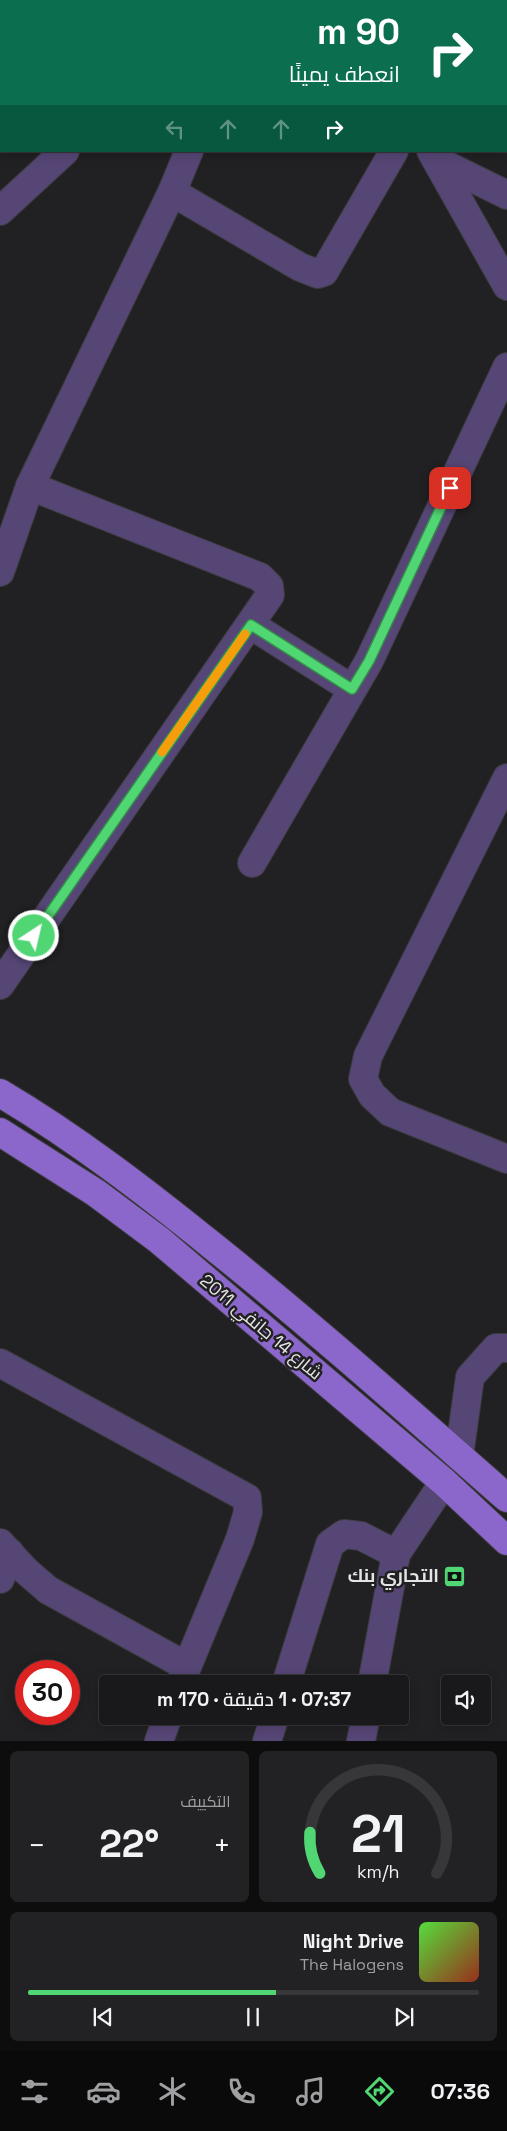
<!DOCTYPE html>
<html lang="ar">
<meta charset="utf-8">
<style>
:root{--surface:#19181a;--page:#222123;--text:#f1f3f6;--muted:#9fa0a2;--line:#373739;--accent:#51d674}
body{margin:0;font-family:"Space Grotesk",Cairo,sans-serif;background:var(--page);color:var(--text);direction:rtl;height:100vh;display:flex;flex-direction:column;font-size:19px;white-space:nowrap}
*{box-sizing:border-box;margin:0}
p{font-size:16px;color:var(--muted)}
.icon{flex:none;width:28px;height:28px;fill:none;stroke:currentColor;stroke-width:2;stroke-linecap:round;stroke-linejoin:round}
.map{position:relative;height:1741px;overflow:hidden;direction:ltr}
.details{display:flex;flex-direction:column;gap:10px;padding:10px;background:#0e0d0e;flex:1}
.details>*{flex:none}
.hud{position:absolute;left:0px;top:0px;width:508px;height:152px;box-shadow:0 2px 12px #0003,0 0 0 1px var(--line);direction:rtl;background:#0b6e4f;color:#fff;overflow:hidden}
.fabs{position:absolute;left:441px;top:1675px;display:grid;gap:10px}
.fabs a{display:grid;place-items:center;width:50px;height:50px;border-radius:5px;background:var(--surface);box-shadow:0 2px 12px #0003,0 0 0 1px var(--line);font-size:25px}
.speed{position:absolute;left:15px;top:1660px;display:flex;gap:10px;font-size:25px;font-weight:700;text-align:center}
.speed>*{display:grid;place-content:center;width:65px;height:65px;border-radius:50%;background:var(--surface);box-shadow:0 2px 12px #0003,0 0 0 1px var(--line);line-height:1}
.speed .limit{border:8px solid #d22;background:#fff;color:#111}
.pin{position:absolute;display:grid;place-items:center;width:42px;height:42px;color:#fff;margin:-21px;border-radius:10px;box-shadow:0 2px 8px #0006}
.me{position:absolute;width:55px;margin:-28px;rotate:35deg;stroke-linejoin:round;filter:drop-shadow(0 0 4px #0008)}
.turn{display:flex;align-items:center;gap:18px;height:105px;padding:0 25px;font-size:22px}
.turn .icon{width:65px;height:65px;stroke-width:2.5}
.turn b{display:block;font-size:35px;line-height:42px}
.lanes{display:flex;align-items:center;height:48px;padding:0 25px;background:#0003;justify-content:center;gap:25px;direction:ltr}
.lanes .off{opacity:.35}
.big{font-size:38px;font-weight:600;line-height:1.1}
.details .widget{flex:1;display:flex;flex-direction:column;justify-content:center;gap:8px;min-width:0;padding:0 18px;border-radius:8px;background:var(--page)}
.details .dial{align-items:center;gap:0}
.dial svg{height:130px;overflow:visible;fill:none;stroke:var(--line);stroke-width:7;stroke-linecap:round;text-anchor:middle}
.dial text{fill:var(--text);stroke:none}
.song{display:flex;align-items:center;gap:15px}
.cover{width:60px;height:60px;border-radius:8px;background:linear-gradient(135deg,hsl(110 70% 55%),hsl(10 70% 35%))}
.played{height:5px;border-radius:2px;background:linear-gradient(90deg,var(--accent) 55%,var(--line) 55%)}
.keys{display:flex;justify-content:space-around;direction:ltr}
.heat{display:flex;justify-content:space-between;align-items:center;font-size:28px;direction:ltr}
.details .tiles{flex:1;display:grid;gap:10px;grid-template-columns:1fr 1fr}
.widget:last-child{grid-column:span 2}
.trip{position:absolute;left:99px;top:1675px;width:310px;height:50px;border-radius:5px;background:var(--surface);box-shadow:0 2px 12px #0003,0 0 0 1px var(--line);font-weight:600;line-height:50px;text-align:center;direction:rtl}
.menu{display:flex;height:80px;justify-content:space-around;align-items:center;background:#0a0a0a;color:var(--muted)}
.menu .icon{width:35px;height:35px}
.menu .selected{color:var(--accent)}
.menu b{font-size:22px;color:var(--text)}
.map>svg:first-child{display:block}
</style>
<div class="map">
<svg width="507" height="1741" viewBox="0 0 507 1741">
<rect width="100%" height="100%" fill="#212023"/>
<g fill="none" stroke-linecap="round" stroke-linejoin="round">
<defs>
<g id="minor">
<polyline points="345,0 345,1"/>
<polyline points="472,0 477,1"/>
<polyline points="217,1 218,0"/>
<polyline points="243,1 245,0"/>
<polyline points="506,9 507,10"/>
<polyline points="0,73 1,74"/>
<polyline points="431,151 507,286"/>
<polyline points="438,161 507,195"/>
<polyline points="172,192 300,267 318,274 324,272 394,151"/>
<polyline points="0,211 65,151"/>
<polyline points="0,572 30,486 172,192 189,151"/>
<polyline points="251,625 352,689"/>
<polyline points="507,778 368,1056 363,1079 372,1095 390,1112 507,1159"/>
<polyline points="252,863 369,661 507,367"/>
<polyline points="0,985 270,595 269,586 260,577 30,486"/>
<polyline points="0,1363 247,1498 248,1512 240,1539 180,1684"/>
<polyline points="459,1456 470,1377 496,1348 507,1348"/>
<polyline points="0,1543 25,1570 48,1590 186,1666"/>
<polyline points="0,1579 10,1553"/>
<polyline points="286,1684 330,1544 344,1534 361,1536 396,1554"/>
<polyline points="372,1684 396,1554 444,1482"/>
<polyline points="159,1741 168,1716"/>
<polyline points="267,1741 275,1716"/>
<polyline points="361,1741 366,1716"/>
</g>
<g id="major">
<path d="M0,1093C76,1138 146,1192 214,1247C315,1328 410,1413 507,1498"/>
<polyline points="0,1132 96,1193 159,1240 444,1482 507,1541"/>
</g>
</defs>
<use href="#minor" stroke="#3c3b3e" stroke-width="30"/>
<use href="#major" stroke="#3c3b3e" stroke-width="30"/>
<use href="#minor" stroke="#564676" stroke-width="28"/>
<use href="#major" stroke="#8c67cb" stroke-width="28"/>
</g>
<g fill="none" stroke-linecap="round" stroke-linejoin="round">
<defs>
<polyline id="route" points="34,936 251,625 352,689 369,661 450,488"/>
</defs>
<use href="#route" stroke="#358b4b" stroke-width="12"/>
<use href="#route" stroke="#51d674" stroke-width="9"/>
<polyline stroke="#f59e0b" stroke-width="9" points="162,752 245,634"/>
</g>
<defs>
<symbol id="bank-square" viewBox="-11 -11 22 22"><rect x="-9" y="-9" width="18" height="18" rx="4" fill="#51d674" stroke="#212023"/><path d="M-6-4H6V4H-6ZM0-2.3a2.3 2.3 0 1 0 0 4.6a2.3 2.3 0 1 0 0-4.6Z" fill="#111"/></symbol>
</defs>
<g fill-rule="evenodd">
<use href="#bank-square" x="442" y="1564" width="25" height="25"/>
</g>
<g text-anchor="middle" stroke-width="5" stroke-linejoin="round" paint-order="stroke">
<g font-size="18" fill="#e4e4e5" stroke="#212023">
<text transform="translate(261 1327) rotate(40)" y="6">شارع 14 جانفي 2011</text>
</g>
<g font-size="18" font-weight="bold" fill="#e4e4e5" stroke="#212023" text-anchor="end">
<text x="439" y="1582">التجاري بنك</text>
</g>
</g>
</svg>
<div class="fabs">
<a><svg class="icon" aria-label="sound" viewBox="0 0 24 24"><path d="M4 9h4l5-4v14l-5-4H4zM17 9q2 3 0 6"/></svg></a>
</div>
<div class="speed"><div class="limit">30</div></div>
<div class="pin" style="left:450px;top:488px;background:#d93025"><svg class="icon" aria-label="arrive" viewBox="0 0 24 24"><path d="M6 21V4h12l-3 4 3 4H6"/></svg></div>
<svg class="me" style="left:34px;top:936px" viewBox="-20 -20 40 40"><circle r="17" fill="#51d674" stroke="#fff" stroke-width="3"/><path d="M0-11L8 9 0 5-8 9z" fill="#fff"/></svg>
<div class="trip">07:37 · 1 دقيقة · 170 m</div>
<div class="hud">
<div class="turn"><svg class="icon" aria-label="right" viewBox="0 0 24 24"><path d="M7 20v-9h11M14 6l5 5-5 5"/></svg><div><b>90 m</b>انعطف يمينًا</div></div>
<div class="lanes"><svg class="icon off" aria-label="left" viewBox="0 0 24 24"><path d="M17 20v-9H6M10 6l-5 5 5 5"/></svg><svg class="icon off" aria-label="ahead" viewBox="0 0 24 24"><path d="M12 20V5M6 11l6-6 6 6"/></svg><svg class="icon off" aria-label="ahead" viewBox="0 0 24 24"><path d="M12 20V5M6 11l6-6 6 6"/></svg><svg class="icon" aria-label="right" viewBox="0 0 24 24"><path d="M7 20v-9h11M14 6l5 5-5 5"/></svg></div>
</div>
</div>
<section class="details">
<div class="tiles">
<div class="widget dial"><svg viewBox="0 0 100 80">
<path d="M14 69A42 42 0 1 1 86 69"/>
<path d="M14 69A42 42 0 0 1 8 44" stroke="#51d674"/>
<text x="50" y="56" font-size="32" font-weight="700">21</text>
<text x="50" y="72" font-size="11">km/h</text>
</svg></div>
<div class="widget"><p>التكييف</p>
<div class="heat"><a>−</a><b class="big">22°</b><a>+</a></div>
</div>
<div class="widget">
<div class="song"><i class="cover"></i><div><b>Night Drive</b><p>The Halogens</p></div></div>
<div class="played"></div>
<div class="keys"><svg class="icon" aria-label="previous" viewBox="0 0 24 24"><path d="M18 5L8 12l10 7zM5 5v14"/></svg><svg class="icon" aria-label="pause" viewBox="0 0 24 24"><path d="M8 5v14M16 5v14"/></svg><svg class="icon" aria-label="next" viewBox="0 0 24 24"><path d="M6 5l10 7-10 7zM19 5v14"/></svg></div>
</div>
</div>
</section>
<nav class="menu">
<b>07:36</b>
<svg class="icon selected" aria-label="directions" viewBox="0 0 24 24"><path d="M12 3l9 9-9 9-9-9zM9 14v-3h6M13 9l2 2-2 2"/></svg>
<svg class="icon" aria-label="music" viewBox="0 0 24 24"><path d="M9 18V5l10-2v13"/><circle cx="6" cy="18" r="3"/><circle cx="16" cy="16" r="3"/></svg>
<svg class="icon" aria-label="phone" viewBox="0 0 24 24"><path d="M5 4h4l2 5-3 2q2 4 5 5l2-3 5 2v4C11 20 4 13 5 4z"/></svg>
<svg class="icon" aria-label="climate" viewBox="0 0 24 24"><path d="M12 3v18M4 7l16 10M4 17L20 7"/></svg>
<svg class="icon" aria-label="car" viewBox="0 0 24 24"><path d="M5 17H2v-5l4-1 3-4h7l3 4 3 1v5h-3M9 17h6M6 11h13"/><circle cx="7" cy="17" r="2"/><circle cx="17" cy="17" r="2"/></svg>
<svg class="icon" aria-label="filters" viewBox="0 0 24 24"><path d="M4 7h16M4 17h16"/><circle cx="9" cy="7" r="2"/><circle cx="15" cy="17" r="2"/></svg>
</nav>
